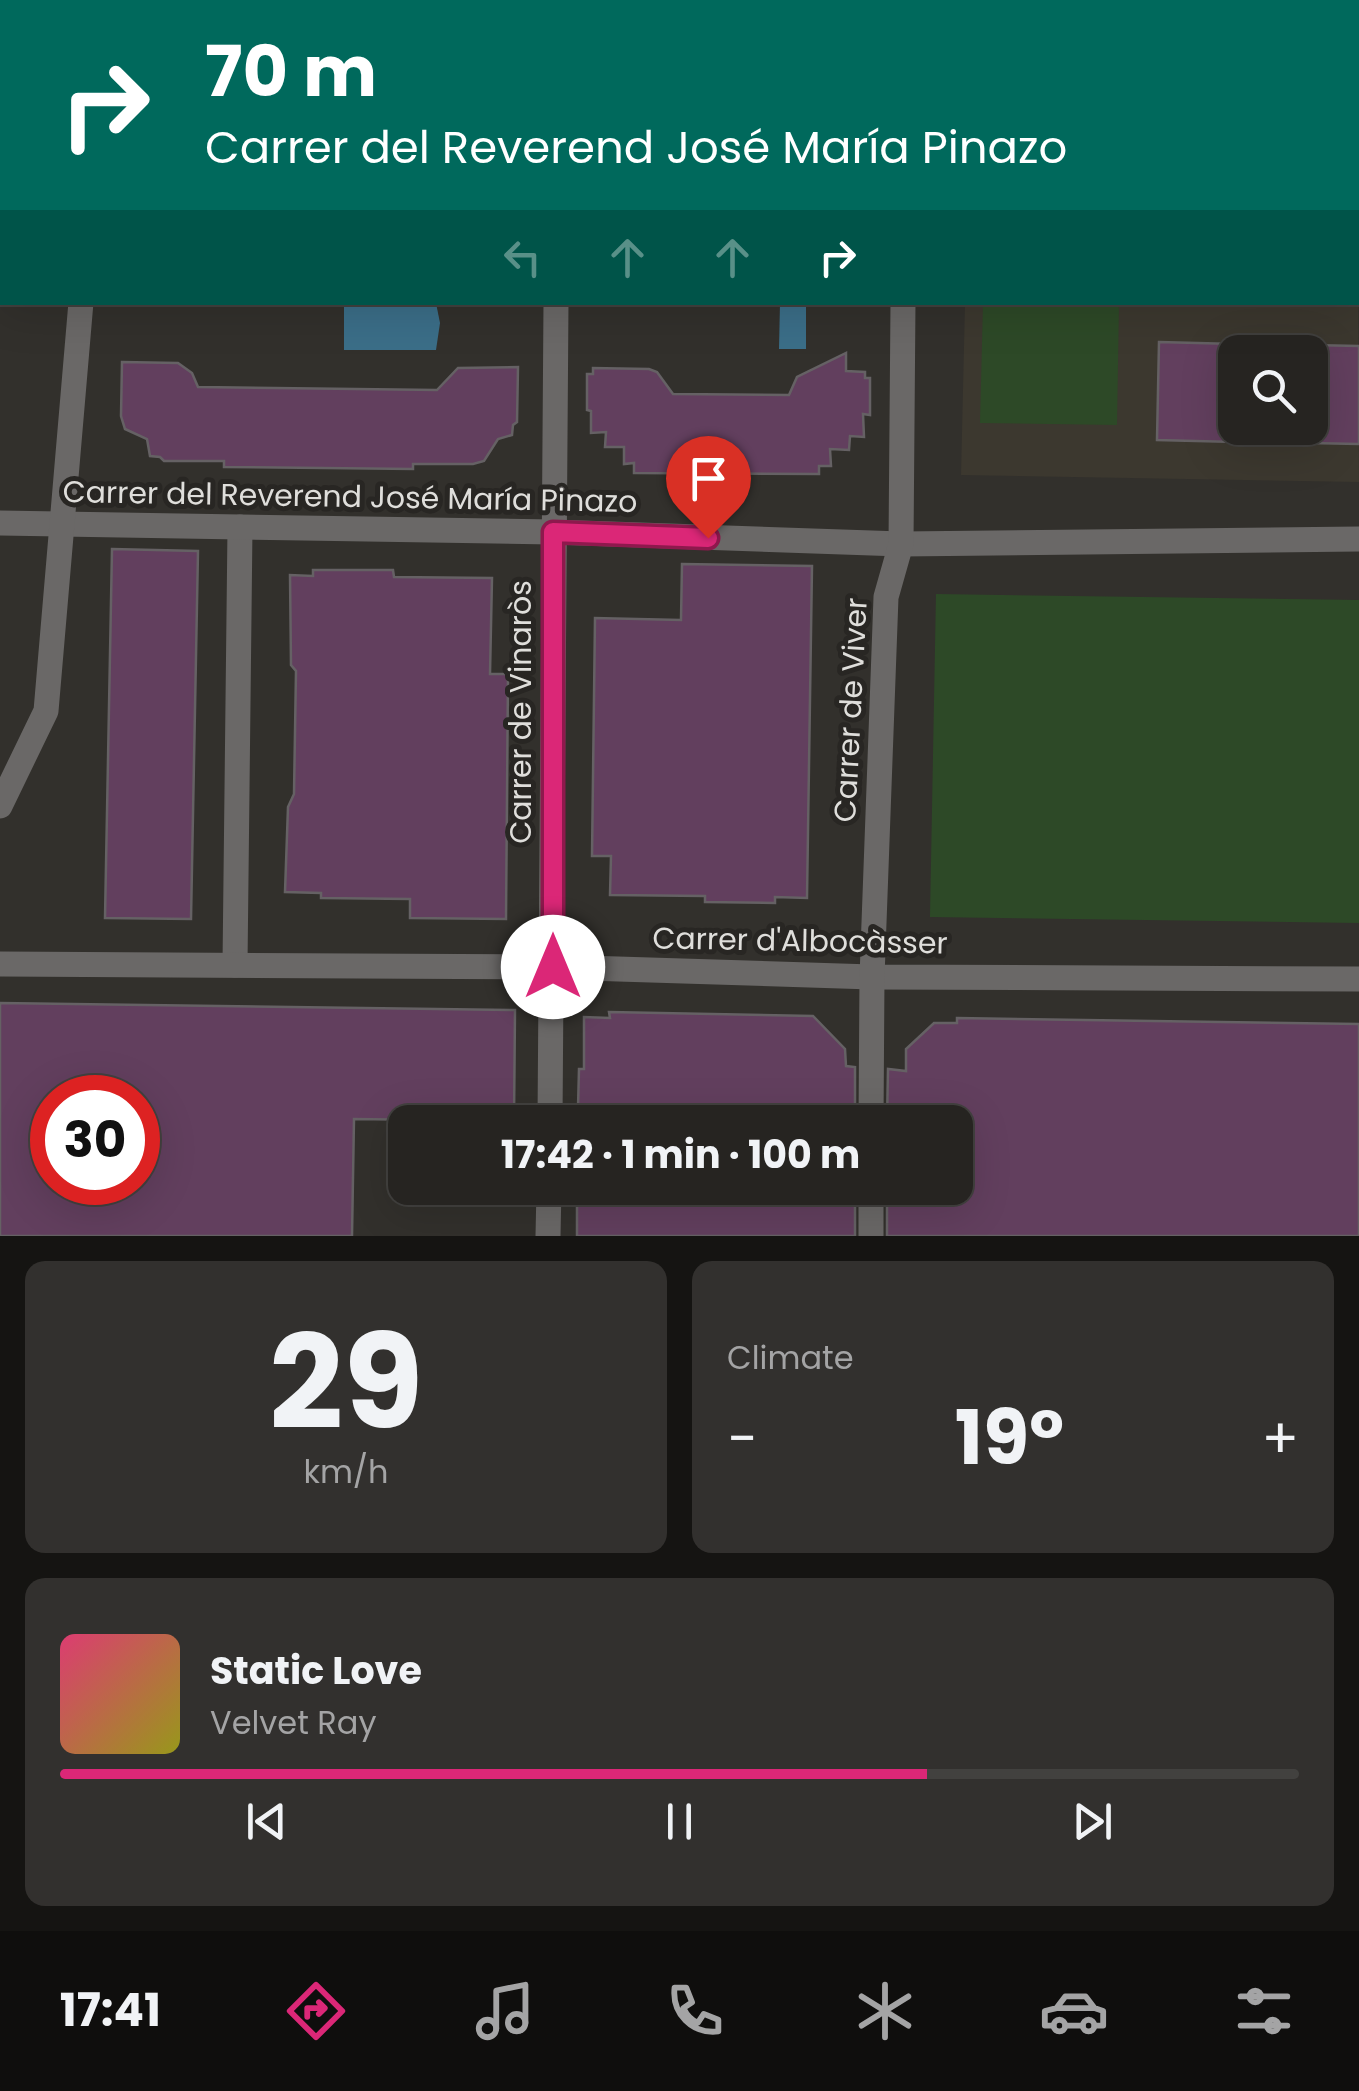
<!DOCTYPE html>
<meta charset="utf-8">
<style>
:root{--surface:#262421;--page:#32302e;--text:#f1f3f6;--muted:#a4a4a5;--line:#42413f;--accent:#db2777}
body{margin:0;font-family:Poppins,sans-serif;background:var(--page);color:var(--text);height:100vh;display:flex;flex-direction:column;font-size:38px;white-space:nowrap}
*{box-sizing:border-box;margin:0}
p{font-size:32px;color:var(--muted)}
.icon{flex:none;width:55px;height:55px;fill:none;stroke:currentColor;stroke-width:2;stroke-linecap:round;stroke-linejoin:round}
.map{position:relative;height:1236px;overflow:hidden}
.sheet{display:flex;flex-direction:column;gap:25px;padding:25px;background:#151412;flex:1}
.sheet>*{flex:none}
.hud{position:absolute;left:0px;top:0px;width:1360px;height:305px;box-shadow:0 10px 40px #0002,0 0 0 2px var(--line);background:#00695c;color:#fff;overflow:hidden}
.controls{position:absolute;left:1218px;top:335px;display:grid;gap:20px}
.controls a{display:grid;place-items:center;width:110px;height:110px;border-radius:20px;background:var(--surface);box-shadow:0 10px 40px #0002,0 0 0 2px var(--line);font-size:50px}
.speed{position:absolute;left:30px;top:1075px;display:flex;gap:20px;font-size:50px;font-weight:700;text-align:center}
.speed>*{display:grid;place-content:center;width:130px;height:130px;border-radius:50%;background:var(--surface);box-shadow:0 10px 40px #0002,0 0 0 2px var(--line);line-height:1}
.speed .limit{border:15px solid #d22;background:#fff;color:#111}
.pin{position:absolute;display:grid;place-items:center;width:85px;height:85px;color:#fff;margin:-102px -42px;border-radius:50% 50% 50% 0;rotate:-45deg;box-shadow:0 0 10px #0007}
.pin .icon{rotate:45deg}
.me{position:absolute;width:110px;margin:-55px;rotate:0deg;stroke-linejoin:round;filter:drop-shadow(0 0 8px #0008)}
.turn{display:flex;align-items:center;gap:35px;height:210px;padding:0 40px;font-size:45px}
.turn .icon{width:130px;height:130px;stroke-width:2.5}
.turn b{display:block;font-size:70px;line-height:85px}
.lanes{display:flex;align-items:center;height:95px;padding:0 40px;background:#0003;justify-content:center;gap:50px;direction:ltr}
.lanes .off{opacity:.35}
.big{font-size:75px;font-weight:700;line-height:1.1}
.sheet .widget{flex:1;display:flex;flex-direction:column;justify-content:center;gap:15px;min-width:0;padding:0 35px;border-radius:20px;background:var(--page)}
.sheet .dial{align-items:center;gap:0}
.dial b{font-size:130px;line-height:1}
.song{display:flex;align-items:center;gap:30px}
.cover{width:120px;height:120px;border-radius:15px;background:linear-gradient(135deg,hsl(340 70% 55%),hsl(60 70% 35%))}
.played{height:10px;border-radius:5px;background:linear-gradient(90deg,var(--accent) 70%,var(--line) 70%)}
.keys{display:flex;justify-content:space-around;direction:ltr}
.heat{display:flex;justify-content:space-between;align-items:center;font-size:55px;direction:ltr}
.sheet .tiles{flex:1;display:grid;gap:25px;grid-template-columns:1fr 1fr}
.widget:last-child{grid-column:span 2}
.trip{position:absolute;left:388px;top:1105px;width:585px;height:100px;border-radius:20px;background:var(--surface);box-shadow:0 10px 40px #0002,0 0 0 2px var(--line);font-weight:700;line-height:100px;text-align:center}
.menu{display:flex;height:160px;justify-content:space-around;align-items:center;background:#0f0e0d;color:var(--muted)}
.menu .icon{width:70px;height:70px}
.menu .selected{color:var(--accent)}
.menu b{font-size:45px;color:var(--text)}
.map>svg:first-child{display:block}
</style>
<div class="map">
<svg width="1359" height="1236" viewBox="0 0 1359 1236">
<rect width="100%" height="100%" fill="#32302c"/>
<path fill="#3c382f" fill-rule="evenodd" d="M1358,174L1359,482L961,475L965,303L1358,302ZM1235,352H1310V428H1235Z"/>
<g fill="#2d4927">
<polygon points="983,303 1119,303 1117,425 980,423"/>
<polygon points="936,594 1359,600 1359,923 930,917"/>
</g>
<g fill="#3b6e88">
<polygon points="344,303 436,303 440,323 436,350 344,350"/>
<polygon points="780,303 806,303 806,349 779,349"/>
</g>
<g fill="#623f5e" stroke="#656164" stroke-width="2.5" fill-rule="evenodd">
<polygon points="1159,342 1235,344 1235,442 1157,440"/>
<polygon points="1310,345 1359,346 1359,444 1310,443"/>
<polygon points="846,353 846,371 865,372 865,378 870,378 870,415 863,414 864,437 850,436 849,450 830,449 831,466 819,466 819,474 634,473 634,463 624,464 624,447 605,447 606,432 591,433 591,411 587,410 587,374 593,374 593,368 649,369 657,372 673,394 789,395 797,377"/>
<polygon points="122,362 178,363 192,373 198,387 437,390 458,368 518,367 517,422 513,425 512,435 498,439 484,461 473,464 413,464 413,469 224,467 224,461 164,461 160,457 150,456 147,439 125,429 121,416"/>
<polygon points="112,549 198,551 191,919 105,918"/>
<polygon points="682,564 812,566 807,898 775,897 775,903 705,902 705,896 610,895 611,856 592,856 595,618 681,620"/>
<polygon points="313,570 393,570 394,577 492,578 490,674 508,674 506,919 410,918 410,899 321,898 321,893 285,892 288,807 294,794 296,671 291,665 290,575 313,576"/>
<path d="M0,1003L515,1010L514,1121L354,1119L352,1236H0ZM52,1098H138V1182H52Z"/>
<polygon points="609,1012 813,1016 845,1049 846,1066 855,1067 855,1122 583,1122 583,1108 578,1108 579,1069 584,1069 584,1017 610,1018"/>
<polygon points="957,1018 1359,1024 1359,1236 887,1236 887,1188 955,1188 955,1122 887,1122 888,1069 906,1071 906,1049 934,1023 957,1023"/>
<rect x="577" y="1188" width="278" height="48"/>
</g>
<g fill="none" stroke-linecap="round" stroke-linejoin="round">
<polyline stroke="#6a6867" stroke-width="25" points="235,965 240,527"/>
<g stroke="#6a6867" stroke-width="25">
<polyline points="560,2 561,0"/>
<polyline points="908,2 908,0"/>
<polyline points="1332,2 1332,0"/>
<polyline points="0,88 2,88"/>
<polyline points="1358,91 1359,91"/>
<polyline points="0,523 553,532 901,544 1359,539"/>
<polyline points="0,806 46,711 81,302"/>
<polyline points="0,964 553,967 872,977 1359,979"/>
<polyline points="550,1122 556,302"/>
<polyline points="871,1122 872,977 886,597 901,544 903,302"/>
<polyline points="548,1236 549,1188"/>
<polyline points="871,1236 871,1188"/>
</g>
</g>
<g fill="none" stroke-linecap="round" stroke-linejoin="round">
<defs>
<polyline id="route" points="553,967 553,532 708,538"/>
</defs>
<use href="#route" stroke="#8e194d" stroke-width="25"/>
<use href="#route" stroke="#db2777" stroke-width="18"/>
</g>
<g text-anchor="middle" stroke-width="10" stroke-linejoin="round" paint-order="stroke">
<g font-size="30" fill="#dfdedb" stroke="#282623">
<text transform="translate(350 497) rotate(1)" y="10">Carrer del Reverend José María Pinazo</text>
<text transform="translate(851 710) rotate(-87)" y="10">Carrer de Viver</text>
<text transform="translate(521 712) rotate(-90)" y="10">Carrer de Vinaròs</text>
<text transform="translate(800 941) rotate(1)" y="10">Carrer d'Albocàsser</text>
</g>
</g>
</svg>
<div class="controls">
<a><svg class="icon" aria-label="search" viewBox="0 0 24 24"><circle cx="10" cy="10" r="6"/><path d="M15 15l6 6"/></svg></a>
</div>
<div class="speed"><div class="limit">30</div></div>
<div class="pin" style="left:708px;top:538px;background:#d93025"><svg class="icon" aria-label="arrive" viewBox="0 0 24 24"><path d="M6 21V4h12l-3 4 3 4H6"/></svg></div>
<svg class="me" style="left:553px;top:967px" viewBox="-20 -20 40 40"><circle r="19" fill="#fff"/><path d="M0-13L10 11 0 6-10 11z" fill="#db2777"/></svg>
<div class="trip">17:42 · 1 min · 100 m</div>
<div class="hud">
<div class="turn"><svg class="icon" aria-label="right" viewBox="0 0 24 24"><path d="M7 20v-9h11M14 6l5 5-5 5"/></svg><div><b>70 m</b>Carrer del Reverend José María Pinazo</div></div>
<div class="lanes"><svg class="icon off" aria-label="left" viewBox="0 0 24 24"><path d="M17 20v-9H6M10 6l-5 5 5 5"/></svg><svg class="icon off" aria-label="ahead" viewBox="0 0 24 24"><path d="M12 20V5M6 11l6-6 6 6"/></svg><svg class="icon off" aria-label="ahead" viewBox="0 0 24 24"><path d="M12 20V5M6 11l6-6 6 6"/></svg><svg class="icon" aria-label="right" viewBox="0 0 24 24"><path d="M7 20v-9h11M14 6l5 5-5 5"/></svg></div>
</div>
</div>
<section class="sheet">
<div class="tiles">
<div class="widget dial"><b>29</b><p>km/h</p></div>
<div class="widget"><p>Climate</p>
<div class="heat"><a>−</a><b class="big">19°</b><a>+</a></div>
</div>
<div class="widget">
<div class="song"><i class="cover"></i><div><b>Static Love</b><p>Velvet Ray</p></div></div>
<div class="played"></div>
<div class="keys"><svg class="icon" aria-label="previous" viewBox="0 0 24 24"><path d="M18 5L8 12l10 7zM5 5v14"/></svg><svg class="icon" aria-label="pause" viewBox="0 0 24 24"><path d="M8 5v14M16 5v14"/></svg><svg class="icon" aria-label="next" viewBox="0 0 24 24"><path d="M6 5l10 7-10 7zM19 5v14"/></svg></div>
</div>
</div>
</section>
<nav class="menu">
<b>17:41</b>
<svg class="icon selected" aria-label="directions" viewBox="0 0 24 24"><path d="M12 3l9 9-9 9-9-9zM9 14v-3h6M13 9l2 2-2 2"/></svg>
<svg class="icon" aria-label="music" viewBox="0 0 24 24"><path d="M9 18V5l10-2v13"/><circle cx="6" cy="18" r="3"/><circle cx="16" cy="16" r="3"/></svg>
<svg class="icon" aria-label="phone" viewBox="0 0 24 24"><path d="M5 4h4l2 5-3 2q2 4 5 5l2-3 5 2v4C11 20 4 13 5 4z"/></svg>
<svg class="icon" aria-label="climate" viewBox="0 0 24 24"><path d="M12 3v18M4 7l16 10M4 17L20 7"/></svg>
<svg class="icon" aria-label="car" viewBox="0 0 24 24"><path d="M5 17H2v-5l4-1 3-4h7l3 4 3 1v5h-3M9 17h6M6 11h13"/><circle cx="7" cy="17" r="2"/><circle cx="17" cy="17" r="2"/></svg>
<svg class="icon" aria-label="filters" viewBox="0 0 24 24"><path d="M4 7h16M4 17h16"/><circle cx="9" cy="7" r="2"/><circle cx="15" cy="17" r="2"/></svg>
</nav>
